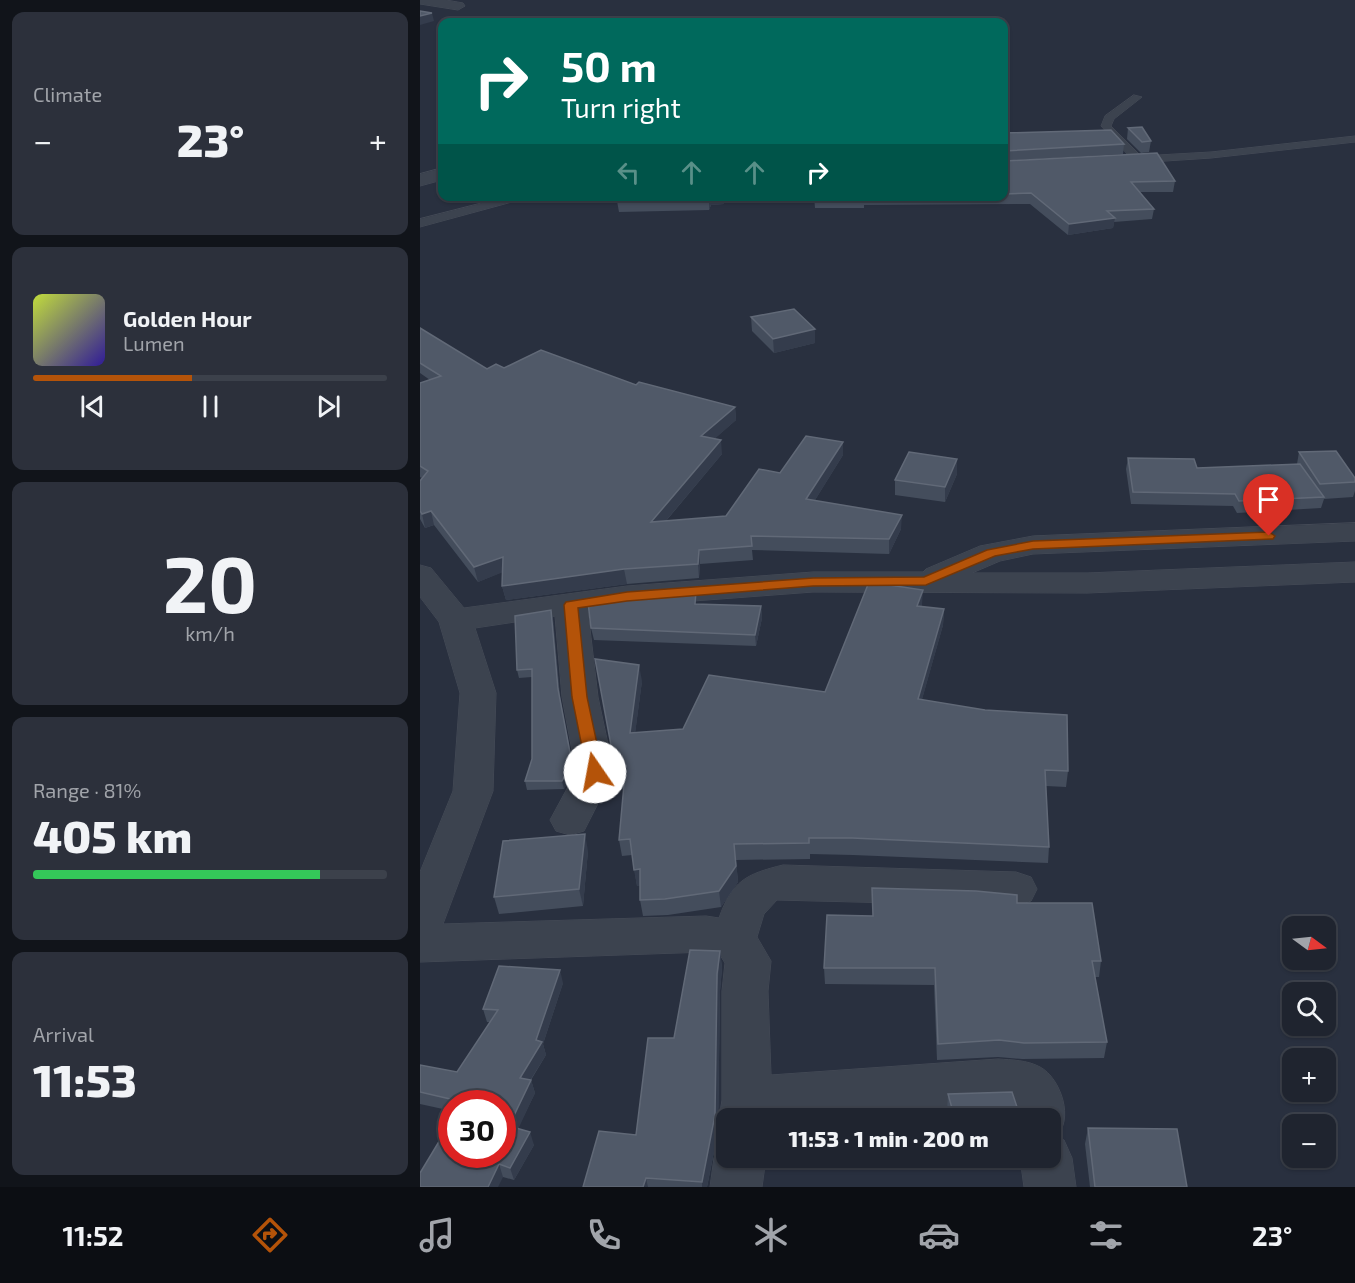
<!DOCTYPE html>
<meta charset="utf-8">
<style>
:root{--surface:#1f242f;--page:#2c303b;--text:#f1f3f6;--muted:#a1a4aa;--line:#3c414b;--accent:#b45309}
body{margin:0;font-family:"Exo 2",sans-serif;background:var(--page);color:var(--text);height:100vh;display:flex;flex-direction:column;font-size:22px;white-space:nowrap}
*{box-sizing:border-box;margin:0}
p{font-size:20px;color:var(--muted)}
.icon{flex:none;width:33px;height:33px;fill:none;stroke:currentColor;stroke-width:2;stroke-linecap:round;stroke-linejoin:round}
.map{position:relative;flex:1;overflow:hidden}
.panel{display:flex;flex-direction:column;gap:12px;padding:12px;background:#11141a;width:420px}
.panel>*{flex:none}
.banner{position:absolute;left:18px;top:18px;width:570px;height:183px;border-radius:12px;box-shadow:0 2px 4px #0004,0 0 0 2px var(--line);background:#00695c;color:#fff;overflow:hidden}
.needle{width:39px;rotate:105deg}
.tools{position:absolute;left:862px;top:916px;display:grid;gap:12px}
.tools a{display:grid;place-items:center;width:54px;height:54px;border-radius:12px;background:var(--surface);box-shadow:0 2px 4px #0004,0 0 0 2px var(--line);font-size:30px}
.speed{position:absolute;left:18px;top:1090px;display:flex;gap:12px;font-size:30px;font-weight:700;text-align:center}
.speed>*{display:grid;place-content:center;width:78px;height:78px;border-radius:50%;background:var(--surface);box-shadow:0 2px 4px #0004,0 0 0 2px var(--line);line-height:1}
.speed .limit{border:9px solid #d22;background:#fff;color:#111}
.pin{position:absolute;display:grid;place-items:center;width:51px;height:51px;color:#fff;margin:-62px -26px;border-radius:50% 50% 50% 0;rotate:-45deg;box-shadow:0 0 6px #0007}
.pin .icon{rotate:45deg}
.me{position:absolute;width:66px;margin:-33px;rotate:348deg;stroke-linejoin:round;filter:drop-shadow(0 0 4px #0008)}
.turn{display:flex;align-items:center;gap:21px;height:126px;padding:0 24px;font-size:27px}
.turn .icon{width:78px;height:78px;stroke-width:2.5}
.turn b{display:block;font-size:42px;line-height:51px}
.lanes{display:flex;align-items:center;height:57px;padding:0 24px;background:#0003;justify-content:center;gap:30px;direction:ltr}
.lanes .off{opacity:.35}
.big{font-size:45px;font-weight:800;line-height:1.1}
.panel .card{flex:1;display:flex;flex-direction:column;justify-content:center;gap:9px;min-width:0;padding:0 21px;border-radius:12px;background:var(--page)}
.panel .dial{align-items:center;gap:0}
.dial b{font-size:78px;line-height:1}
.song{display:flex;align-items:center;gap:18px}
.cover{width:72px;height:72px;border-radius:9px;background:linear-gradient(135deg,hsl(70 70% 55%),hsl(250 70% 35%))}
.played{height:6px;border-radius:3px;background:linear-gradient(90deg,var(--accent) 45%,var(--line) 45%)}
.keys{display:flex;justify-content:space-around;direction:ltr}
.heat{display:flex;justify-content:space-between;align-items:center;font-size:33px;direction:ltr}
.charge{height:9px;border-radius:4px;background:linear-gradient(90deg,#34c759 81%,var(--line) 0)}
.trip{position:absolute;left:296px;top:1108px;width:345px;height:60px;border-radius:12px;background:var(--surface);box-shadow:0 2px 4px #0004,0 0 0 2px var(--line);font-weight:800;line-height:60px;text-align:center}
.tab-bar{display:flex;height:96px;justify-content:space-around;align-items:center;background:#0c0e13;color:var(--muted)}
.tab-bar .icon{width:42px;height:42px}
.tab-bar .active{color:var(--accent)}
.tab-bar b{font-size:27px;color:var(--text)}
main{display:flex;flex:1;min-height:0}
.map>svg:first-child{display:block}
</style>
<main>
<section class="panel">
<div class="card"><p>Climate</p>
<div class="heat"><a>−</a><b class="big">23°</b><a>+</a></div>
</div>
<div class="card">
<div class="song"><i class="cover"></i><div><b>Golden Hour</b><p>Lumen</p></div></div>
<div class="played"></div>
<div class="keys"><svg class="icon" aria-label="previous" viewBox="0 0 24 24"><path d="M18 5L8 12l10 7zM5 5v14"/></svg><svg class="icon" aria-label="pause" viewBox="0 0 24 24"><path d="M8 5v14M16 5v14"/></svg><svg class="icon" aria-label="next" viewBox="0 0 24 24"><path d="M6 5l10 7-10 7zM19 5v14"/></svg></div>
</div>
<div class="card dial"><b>20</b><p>km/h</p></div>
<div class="card"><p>Range · 81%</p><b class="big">405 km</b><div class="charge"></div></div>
<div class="card"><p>Arrival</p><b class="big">11:53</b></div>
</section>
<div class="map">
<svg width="935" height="1187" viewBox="0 0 935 1187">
<rect width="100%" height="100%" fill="#29303f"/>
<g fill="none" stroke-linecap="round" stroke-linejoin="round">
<defs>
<g id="service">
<polygon points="714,95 722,97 694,119 691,126 721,156 791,152 935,136 935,142 791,158 715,163 711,162 711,158 681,126 685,116"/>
<polygon points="89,196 114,196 0,227 0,219"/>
</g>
<g id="minor">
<polygon points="0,0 26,0 43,3 45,6 38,10 0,4"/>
<polygon points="22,168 22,180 0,186 0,174"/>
<path d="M935,523V541L613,554L580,561L552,573H667L935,562V582L667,593L393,592L207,606L168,612L178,697L194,772L164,831L150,835L136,831L130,820L156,772L142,697L135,616L55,628L76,693L73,791L23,924L286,916L299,918C312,881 326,874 363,865L596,872L611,877L617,889L611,901L596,906L357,900L344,914L337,937L351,961L348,991L351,1075L578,1059C592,1060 607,1060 620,1067C641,1078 655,1121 635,1137L644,1140L652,1158L656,1187H604L600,1158H630V1119H595L592,1106L578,1105L383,1119H306V1135L299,1119L302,1100V991L305,963L300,955L286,952L0,962V872L33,791L40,693L19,622L0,597V565L11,568L44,608L207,586L393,572H503L506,569L560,546L613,536Z"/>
<polygon points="306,1139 306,1158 346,1158 342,1187 290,1187 294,1158 302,1140"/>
</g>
</defs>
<use href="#service" stroke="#464c58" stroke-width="1"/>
<use href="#minor" stroke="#464c58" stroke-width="1"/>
<use href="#service" fill="#3c434f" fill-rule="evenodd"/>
<use href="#minor" fill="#3c434f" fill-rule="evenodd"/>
</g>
<g fill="#444d5c">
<polygon points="708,128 731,141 729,152 721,153 707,139"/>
<polygon points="584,133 704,144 703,154 584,161 755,181 753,192 720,192 734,209 732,219 694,222 693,228 648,235 610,204 444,205 444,208 395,208 394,196 584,196"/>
<polygon points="303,196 304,204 291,205 289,210 199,212 197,201"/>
<polygon points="331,317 395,329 395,343 354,353 332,331"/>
<polygon points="0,328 67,369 84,368 216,385 315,407 316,420 294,439 302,454 246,521 306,516 360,473 423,442 423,455 395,500 481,529 469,554 332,550 333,560 280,564 279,578 207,584 86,600 82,586 82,572 58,582 14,525 5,528 0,519 0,481 2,478 0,477 0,383 10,380 0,373"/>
<polygon points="879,452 935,478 935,491 933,497 904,499 901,508 817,513 813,506 711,504 706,469 708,458 777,468 877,464"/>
<polygon points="537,474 525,502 475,495 475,480"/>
<polygon points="277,604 341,606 342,618 336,646 174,640 171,628"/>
<polygon points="502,605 502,607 524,609 523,625 502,699 648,771 646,787 626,786 629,847 628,863 433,855 390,854 390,859 316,860 318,882 301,907 248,915 223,916 220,900 220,885 217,886 212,855 202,856 199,840 204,789 188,789 185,773 193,756 222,681 215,733 263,729 405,692"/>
<polygon points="131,610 133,619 140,697 154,772 144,789 107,790 105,781 112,759 112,677 99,678 97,670"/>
<polygon points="168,851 163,906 79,914 74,897"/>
<polygon points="597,903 681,961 679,977 675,977 687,1042 684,1058 602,1059 578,1057 517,1060 514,985 405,984 404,968 452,916"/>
<polygon points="300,951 302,968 300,991 298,1132 287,1187 163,1187 216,1135 254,1038"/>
<polygon points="143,983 123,1044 126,1055 111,1080 115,1093 98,1128 114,1145 94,1180 83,1177 0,1187 82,1104 32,1104 32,1111 0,1104 0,1065 37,1072 70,1022 67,1022 63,1009"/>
<polygon points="528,1094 601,1119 530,1119 527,1111"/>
<polygon points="668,1128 767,1187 670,1187 665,1144"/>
</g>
<g fill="#343c4c">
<polygon points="12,13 14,21 0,25 0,16"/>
<polygon points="289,196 303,196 304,204 291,205 289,210"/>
<polygon points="695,218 693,228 648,235 649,224"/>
<polygon points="395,329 395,343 354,353 353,339"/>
<polygon points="315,407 316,420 282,450 281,436"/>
<polygon points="301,440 302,454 233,536 231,522"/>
<polygon points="423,442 423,455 387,513 386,499"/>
<polygon points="537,459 537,474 525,502 525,487"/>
<polygon points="11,511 14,525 5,528 2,514"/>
<polygon points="482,515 481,529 469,554 469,539"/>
<polygon points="279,550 280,564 279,578 278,564"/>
<polygon points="83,557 86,571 58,582 54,567"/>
<polygon points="204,569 207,584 86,600 82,586"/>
<polygon points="503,590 502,605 497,621 497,606"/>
<polygon points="341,606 342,618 336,646 335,635"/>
<polygon points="524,609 523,625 498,714 498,699"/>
<polygon points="131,610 133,619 140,697 154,772 144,789 142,781 138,689"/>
<polygon points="219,665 222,681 213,749 210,733"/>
<polygon points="165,834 168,851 163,906 159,889"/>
<polygon points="316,860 318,882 301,907 299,891"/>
<polygon points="220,869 223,885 217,886 214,870"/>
<polygon points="300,951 302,968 300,991 298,1132 287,1187 282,1187 282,1182"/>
<polygon points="140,970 143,983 123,1044 126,1055 104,1090 100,1078 116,1040"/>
<polygon points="111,1080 115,1093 94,1138 89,1126"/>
<polygon points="110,1132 114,1145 94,1180 90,1168"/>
<polygon points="542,1158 564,1158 542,1163"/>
<polygon points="79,1164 83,1177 78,1187 68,1187"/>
<polygon points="226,1178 228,1187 223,1187"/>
</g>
<g fill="#505968" stroke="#616977" stroke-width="1.5">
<polygon points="0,11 12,13 0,16"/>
<polygon points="722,127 731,141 722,142 708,128"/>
<polygon points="691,130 704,144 584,151 584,154 584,133"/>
<polygon points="737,153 755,181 711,182 734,209 687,211 695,218 649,224 611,193 584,194 584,160 585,161"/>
<polygon points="199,196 289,196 288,199 197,201"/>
<polygon points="394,196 444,196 444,197"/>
<polygon points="374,309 395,329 353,339 331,317"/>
<polygon points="0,328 67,369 76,364 84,368 121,350 216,385 219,382 315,407 281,436 301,440 231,522 306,516 339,469 360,473 386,436 423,442 386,499 482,515 469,539 331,536 332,546 279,550 278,564 204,569 82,586 83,557 54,567 11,511 2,514 0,511 0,481 8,471 0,466 0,383 21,376 0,363"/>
<polygon points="916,451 935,478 935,482 900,484 879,452"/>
<polygon points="489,452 537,459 525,487 475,480"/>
<polygon points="708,458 774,459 777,468 880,464 904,497 819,501 815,494 713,492"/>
<polygon points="449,582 503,590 497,606 524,609 498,699 565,710 647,715 648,771 625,770 629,847 432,838 389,838 389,843 314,844 316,866 299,891 245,899 220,900 220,869 214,870 210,839 199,840 205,773 185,773 193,756 175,659 219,665 210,733 263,729 289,675 405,692"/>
<polygon points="276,591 275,604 341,606 335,635 171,628 168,602 205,597"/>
<polygon points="131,610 138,689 152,763 142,781 105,781 112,759 112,669 97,670 95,616"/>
<polygon points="165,834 159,889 74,897 83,841"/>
<polygon points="452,888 556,891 597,895 597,903 672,903 681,961 672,961 687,1042 604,1043 579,1040 518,1044 515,968 404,968 407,915 453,916"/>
<polygon points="270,950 300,951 297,974 295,1115 282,1182 226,1178 223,1187 163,1187 179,1131 216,1135 228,1038 254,1038"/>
<polygon points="79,966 140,970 116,1040 122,1042 100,1078 111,1080 89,1126 110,1132 90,1168 79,1164 68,1187 0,1187 0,1173 32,1120 32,1155 82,1155 82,1104 41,1104 43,1102 0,1092 0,1065 37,1072 78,1010 63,1009"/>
<polygon points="592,1092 601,1119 535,1119 528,1094"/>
<polygon points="668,1128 757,1129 767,1187 675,1187"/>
</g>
<polygon fill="#b45309" stroke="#753606" stroke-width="1.5" points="849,532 855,536 853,539 613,549 575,556 506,585 393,586 207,601 158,608 167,697 183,772 181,776 170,776 167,772 152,697 144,605 146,602 207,592 393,578 504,577 567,550 613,541"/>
</svg>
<div class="tools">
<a><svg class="needle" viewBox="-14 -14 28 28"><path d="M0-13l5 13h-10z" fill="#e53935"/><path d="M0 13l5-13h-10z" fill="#a1a4aa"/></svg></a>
<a><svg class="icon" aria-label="search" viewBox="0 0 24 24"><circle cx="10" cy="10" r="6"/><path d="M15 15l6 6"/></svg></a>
<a>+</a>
<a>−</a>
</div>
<div class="speed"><div class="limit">30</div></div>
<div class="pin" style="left:849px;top:536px;background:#d93025"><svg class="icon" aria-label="arrive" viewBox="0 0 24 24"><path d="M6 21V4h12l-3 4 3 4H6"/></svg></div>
<svg class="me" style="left:175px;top:772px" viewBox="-20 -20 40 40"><circle r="19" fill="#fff"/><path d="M0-13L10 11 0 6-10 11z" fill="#b45309"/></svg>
<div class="trip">11:53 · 1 min · 200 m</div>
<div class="banner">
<div class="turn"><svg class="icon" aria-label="right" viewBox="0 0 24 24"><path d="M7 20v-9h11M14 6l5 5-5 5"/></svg><div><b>50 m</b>Turn right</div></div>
<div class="lanes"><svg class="icon off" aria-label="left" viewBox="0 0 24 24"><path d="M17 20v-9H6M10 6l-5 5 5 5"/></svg><svg class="icon off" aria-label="ahead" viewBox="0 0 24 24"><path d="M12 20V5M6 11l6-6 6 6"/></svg><svg class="icon off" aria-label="ahead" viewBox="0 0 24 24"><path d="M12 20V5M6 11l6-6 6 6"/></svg><svg class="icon" aria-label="right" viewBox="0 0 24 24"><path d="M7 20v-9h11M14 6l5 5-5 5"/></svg></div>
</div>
</div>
</main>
<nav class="tab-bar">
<b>11:52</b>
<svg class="icon active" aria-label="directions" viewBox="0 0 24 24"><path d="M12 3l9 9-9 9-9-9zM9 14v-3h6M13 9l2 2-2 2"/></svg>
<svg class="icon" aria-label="music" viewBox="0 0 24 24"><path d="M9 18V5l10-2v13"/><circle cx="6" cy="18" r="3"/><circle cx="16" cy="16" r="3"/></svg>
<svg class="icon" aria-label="phone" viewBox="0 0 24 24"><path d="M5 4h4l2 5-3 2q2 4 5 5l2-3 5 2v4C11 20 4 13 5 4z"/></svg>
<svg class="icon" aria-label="climate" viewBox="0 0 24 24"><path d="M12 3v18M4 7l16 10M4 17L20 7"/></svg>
<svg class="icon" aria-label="car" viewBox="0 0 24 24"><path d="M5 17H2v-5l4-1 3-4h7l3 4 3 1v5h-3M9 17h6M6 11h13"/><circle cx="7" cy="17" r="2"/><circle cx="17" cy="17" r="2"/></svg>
<svg class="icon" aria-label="filters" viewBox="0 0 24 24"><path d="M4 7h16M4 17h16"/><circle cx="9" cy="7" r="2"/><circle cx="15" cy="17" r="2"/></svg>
<b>23°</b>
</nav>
